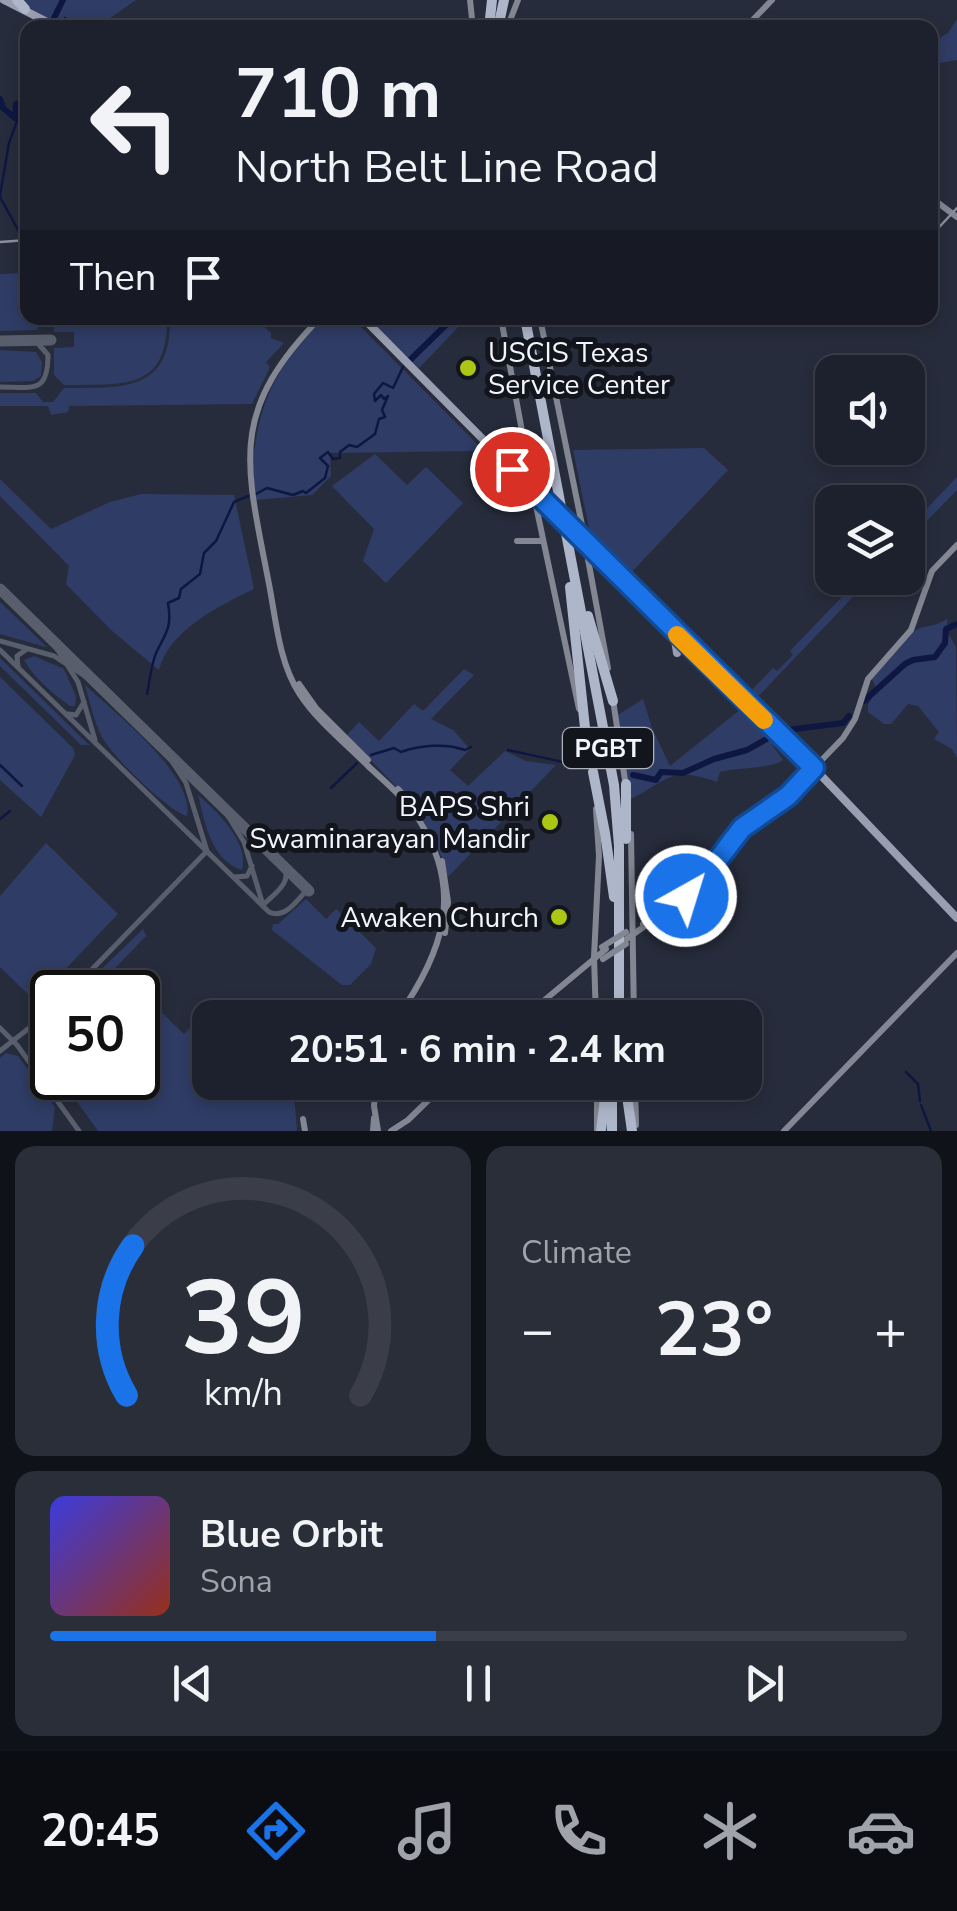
<!DOCTYPE html>
<meta charset="utf-8">
<style>
:root{--surface:#1d212d;--page:#2a2e39;--text:#f1f3f6;--muted:#a0a3aa;--line:#3b3e49;--accent:#1a73e8}
body{margin:0;font-family:"Nunito Sans",sans-serif;background:var(--page);color:var(--text);height:100vh;display:flex;flex-direction:column;font-size:38px;white-space:nowrap}
*{box-sizing:border-box;margin:0}
p{font-size:32px;color:var(--muted)}
.icon{flex:none;width:55px;height:55px;fill:none;stroke:currentColor;stroke-width:2;stroke-linecap:round;stroke-linejoin:round}
.map{position:relative;height:1131px;overflow:hidden}
.sheet{display:flex;flex-direction:column;gap:15px;padding:15px;background:#101219;flex:1}
.sheet>*{flex:none}
.banner{position:absolute;left:20px;top:20px;width:918px;height:305px;border-radius:20px;box-shadow:0 5px 15px #0003,0 0 0 2px var(--line);background:#1d212d;color:var(--text);overflow:hidden}
.controls{position:absolute;left:815px;top:355px;display:grid;gap:20px}
.controls a{display:grid;place-items:center;width:110px;height:110px;border-radius:20px;background:var(--surface);box-shadow:0 5px 15px #0003,0 0 0 2px var(--line);font-size:50px}
.speed{position:absolute;left:30px;top:970px;display:flex;gap:20px;font-size:50px;font-weight:700;text-align:center}
.speed>*{display:grid;place-content:center;width:130px;height:130px;border-radius:50%;background:var(--surface);box-shadow:0 5px 15px #0003,0 0 0 2px var(--line);line-height:1}
.speed .limit{border:5px solid #111;border-radius:15px;background:#fff;color:#111}
.pin{position:absolute;display:grid;place-items:center;width:85px;height:85px;color:#fff;margin:-42px;border:5px solid #fff;border-radius:50%;box-shadow:0 2px 10px #0007}
.me{position:absolute;width:110px;margin:-55px;rotate:39deg;stroke-linejoin:round;filter:drop-shadow(0 0 8px #0008)}
.turn{display:flex;align-items:center;gap:35px;height:210px;padding:0 50px;font-size:45px}
.turn .icon{width:130px;height:130px;stroke-width:2.5}
.turn b{display:block;font-size:70px;line-height:85px}
.then{display:flex;align-items:center;height:95px;padding:0 50px;background:#0003;gap:20px;font-size:38px}
.big{font-size:75px;font-weight:700;line-height:1.1}
.sheet .widget{flex:1;display:flex;flex-direction:column;justify-content:center;gap:15px;min-width:0;padding:0 35px;border-radius:20px;background:var(--page)}
.sheet .dial{align-items:center;gap:0}
.dial svg{height:260px;overflow:visible;fill:none;stroke:var(--line);stroke-width:7;stroke-linecap:round;text-anchor:middle}
.dial text{fill:var(--text);stroke:none}
.song{display:flex;align-items:center;gap:30px}
.cover{width:120px;height:120px;border-radius:15px;background:linear-gradient(135deg,hsl(240 70% 55%),hsl(10 70% 35%))}
.played{height:10px;border-radius:5px;background:linear-gradient(90deg,var(--accent) 45%,var(--line) 45%)}
.keys{display:flex;justify-content:space-around;direction:ltr}
.heat{display:flex;justify-content:space-between;align-items:center;font-size:55px;direction:ltr}
.sheet .tiles{flex:1;display:grid;gap:15px;grid-template-columns:1fr 1fr}
.widget:last-child{grid-column:span 2}
.trip{position:absolute;left:192px;top:1000px;width:570px;height:100px;border-radius:20px;background:var(--surface);box-shadow:0 5px 15px #0003,0 0 0 2px var(--line);font-weight:700;line-height:100px;text-align:center}
.menu{display:flex;height:160px;justify-content:space-around;align-items:center;background:#0c0d12;color:var(--muted)}
.menu .icon{width:70px;height:70px}
.menu .selected{color:var(--accent)}
.menu b{font-size:45px;color:var(--text)}
.map>svg:first-child{display:block}
</style>
<div class="map">
<svg width="957" height="1131" viewBox="0 0 957 1131">
<rect width="100%" height="100%" fill="#272c3c"/>
<g fill="#2f3c65">
<polygon points="24,0 136,0 96,28 65,27 21,4"/>
<polygon points="957,19 957,60 934,64 935,74 930,83 930,44 948,33"/>
<polygon points="27,273 28,318 46,319 42,319 37,330 0,331 0,274"/>
<path d="M49,318H167C168,392 122,384 64,385L54,375V348L74,347V332H54V319Z"/>
<path d="M170,318H255L271,333V338L284,343L266,362L270,367L252,404L69,406L68,412L51,415L48,406H0V393H36L43,402H53L64,388C124,388 171,392 170,318Z"/>
<path d="M324,318H352L480,447L476,451L330,453L331,476L312,495L256,500L250,454H254C261,393 282,361 324,318Z"/>
<polygon points="367,318 467,318 419,368"/>
<polygon points="0,350 36,352 42,362 41,376 33,381 0,382"/>
<polygon points="704,448 728,470 626,578 597,549 591,538 573,450"/>
<polygon points="375,454 407,485 426,467 463,503 386,583 363,561 374,529 332,486"/>
<polygon points="957,477 957,490 908,540 908,528"/>
<path d="M0,479L51,529L110,502L141,494L234,495L254,589C219,606 169,630 159,670L111,630L66,584L69,566L0,496Z"/>
<polygon points="860,578 871,578 751,704 744,698 773,668 777,671 793,655 790,651"/>
<polygon points="0,602 47,647 46,647 0,634"/>
<path d="M947,619L948,633L956,647L957,758L952,749L934,739L939,732L918,706L908,704L891,724H884L868,712V705L877,689L871,678C879,669 907,634 916,630C925,625 935,627 947,619Z"/>
<path d="M34,656L64,669L76,696L75,706H70C52,693 35,679 24,660Z"/>
<polygon points="0,658 87,743 90,745 81,745 0,666"/>
<path d="M464,669L474,675L431,719L453,730L470,749L450,770L468,786L505,751L526,761L556,765L448,877C432,815 389,779 346,736L359,722L379,741L414,704L423,711Z"/>
<polygon points="0,677 73,748 75,755 41,817 0,780"/>
<path d="M85,685C114,712 195,775 187,816C169,812 112,756 102,737C94,722 90,702 85,685Z"/>
<path d="M643,699L652,728L670,766L741,709L773,739L772,745L783,760C771,769 739,767 720,772L717,782C669,765 668,781 629,800L618,715Z"/>
<path d="M198,795C216,810 250,843 242,870C211,860 205,823 198,795Z"/>
<polygon points="46,843 118,914 35,1001 0,967 0,896"/>
<polygon points="306,899 326,919 336,909 376,948 371,964 350,985 342,985 272,930 273,924 278,924"/>
<polygon points="143,929 146,936 92,992 78,992"/>
<polygon points="113,974 119,979 123,975 184,1034 216,1001 233,1017 210,1018 210,1082 288,1083 295,1105 297,1131 98,1131 60,1078 138,1078 138,992 95,992"/>
<polygon points="6,1053 18,1056 55,1107 52,1131 0,1131 0,1058"/>
</g>
<g fill="none" stroke-linecap="round" stroke-linejoin="round">
<g stroke="#0e1742" stroke-width="2.5">
<polyline points="65,18 74,28"/>
<polyline points="0,195 9,143 24,102"/>
<polyline points="0,197 23,239"/>
<polyline points="26,244 28,247"/>
<polyline points="256,494 267,488 293,495 303,491 306,493 325,478 328,466 320,458 328,452 333,459 340,458 340,452 349,445 357,447 375,434 379,419 385,417 382,410 388,396 384,399 381,395 375,401 374,394 383,383 393,388 403,367"/>
<path d="M147,694C150,680 151,663 157,651C167,631 172,627 168,603L179,598L181,589L200,574L204,553L216,541L234,502L251,495"/>
<polyline points="508,750 586,767"/>
<path d="M371,755L394,748L401,752C420,745 446,743 465,750L471,747"/>
<polyline points="0,765 22,786"/>
<polyline points="331,788 357,763"/>
<polyline points="0,819 10,811"/>
<polyline points="906,1072 918,1084 920,1101"/>
<polyline points="921,1105 931,1131"/>
</g>
<g stroke="#0e1742" stroke-width="6">
<polyline points="49,28 63,0"/>
<polyline points="0,99 3,108 15,118 16,104 24,102 28,95"/>
<polyline points="409,361 453,318"/>
<polyline points="864,701 905,664 913,660 935,657 945,643 946,629 957,624"/>
<polyline points="779,731 843,723 849,716"/>
<polyline points="633,775 656,780 661,772 683,773 714,759 747,750 772,736"/>
</g>
<g stroke="#595e6c" stroke-width="5">
<path d="M0,387C33,387 48,394 48,355L35,340"/>
<polyline points="50,638 78,682 95,740"/>
<polyline points="0,641 54,656 97,684"/>
<path d="M0,650L269,912C285,920 297,900 308,889"/>
<polyline points="18,667 17,656 27,649"/>
<polyline points="68,714 76,715 84,702"/>
<path d="M222,806L244,842L263,905C274,894 295,881 282,865"/>
<polyline points="235,877 247,876 252,866"/>
<polyline points="70,992 207,851 186,783 166,752"/>
<polyline points="0,1028 17,1045 79,1131"/>
<polyline points="0,1051 52,1010"/>
</g>
<g stroke="#595e6c" stroke-width="11">
<polyline points="0,341 51,340"/>
<polyline points="0,589 309,891"/>
</g>
<g stroke="#828793" stroke-width="6">
<polyline points="470,0 473,28"/>
<polyline points="507,28 518,0"/>
<polyline points="745,28 772,0"/>
<polyline points="930,197 957,217"/>
<path d="M320,318C227,413 246,464 269,584C276,620 279,662 299,693C317,721 344,742 367,765C385,782 406,799 419,820C465,893 442,954 397,1018"/>
<polyline points="501,318 535,501 579,709"/>
<polyline points="540,318 583,530"/>
<polyline points="517,541 543,541"/>
<polyline points="585,543 608,668"/>
<polyline points="299,684 316,708 368,760"/>
<polyline points="613,700 626,787"/>
<polyline points="585,735 593,772"/>
<polyline points="398,789 417,810"/>
<polyline points="596,809 599,856 594,957 596,1018"/>
<polyline points="744,821 783,794"/>
<polyline points="631,834 634,1018"/>
<polyline points="442,861 448,902 445,933"/>
<polyline points="643,924 696,882"/>
<polyline points="621,943 687,896 742,829 788,795 843,738 855,719 868,679 911,630 932,571 957,545"/>
<polyline points="523,1018 606,949"/>
<polyline points="376,1082 374,1106 378,1131"/>
<polyline points="635,1082 636,1125"/>
<polyline points="303,1119 305,1131"/>
<polyline points="373,1131 374,1118"/>
<polyline points="391,1131 408,1120 447,1082"/>
<polyline points="597,1131 597,1082"/>
<polyline points="784,1131 957,953"/>
</g>
<g stroke="#999fb0" stroke-width="8">
<polyline points="4,0 59,28"/>
<polyline points="363,318 546,503"/>
<polyline points="582,529 590,543"/>
<polyline points="575,532 814,768 957,918"/>
<polyline points="675,640 677,653"/>
</g>
<g stroke="#aeb6ca" stroke-width="10">
<polyline points="17,0 25,9"/>
<polyline points="489,28 492,0"/>
<polyline points="498,28 504,0"/>
<polyline points="525,318 614,785 619,846 619,1018"/>
<polyline points="570,587 586,737"/>
<polyline points="588,616 613,701"/>
<polyline points="593,772 605,833 614,897"/>
<polyline points="626,839 626,784"/>
<polyline points="625,1082 632,1131"/>
<polyline points="601,1131 607,1082"/>
<polyline points="612,1131 612,1088"/>
</g>
<g stroke="#8b8f9c" stroke-width="2.5">
<polyline points="930,237 957,208"/>
<polyline points="0,242 28,240"/>
</g>
<g stroke="#828793" stroke-width="6">
<polyline points="544,498 574,528"/>
<polyline points="602,947 626,932"/>
<polyline points="603,959 626,944"/>
</g>
<polyline stroke="#999fb0" stroke-width="8" points="547,511 577,540"/>
</g>
<g fill="none" stroke-linecap="round" stroke-linejoin="round">
<defs>
<polyline id="route" points="512,469 814,768 788,796 742,828 704,878 686,896"/>
</defs>
<use href="#route" stroke="#114b97" stroke-width="25"/>
<use href="#route" stroke="#1a73e8" stroke-width="18"/>
<polyline stroke="#f59e0b" stroke-width="18" points="677,635 764,720"/>
</g>
<g fill="#abc614" stroke="#12151c" stroke-width="4">
<circle cx="468" cy="368" r="10"/>
<circle cx="550" cy="822" r="10"/>
<circle cx="559" cy="917" r="10"/>
</g>
<g text-anchor="middle" stroke-width="10" stroke-linejoin="round" paint-order="stroke">
<rect fill="#12151c" stroke="#afb2ba" stroke-width="2.5" x="563" y="728" width="90" height="40" rx="8"/>
<g font-size="25" font-weight="bold" fill="#f2f5fd">
<text x="608" y="757">PGBT</text>
</g>
<g font-size="28" fill="#f2f5fd" stroke="#12151c" text-anchor="end">
<text x="488" y="362" text-anchor="start">USCIS Texas<tspan x="488" dy="32">Service Center</tspan></text>
<text x="530" y="816">BAPS Shri<tspan x="530" dy="32">Swaminarayan Mandir</tspan></text>
<text x="539" y="927">Awaken Church</text>
</g>
</g>
</svg>
<div class="controls">
<a><svg class="icon" aria-label="sound" viewBox="0 0 24 24"><path d="M4 9h4l5-4v14l-5-4H4zM17 9q2 3 0 6"/></svg></a>
<a><svg class="icon" aria-label="layers" viewBox="0 0 24 24"><path d="M12 4l9 5-9 5-9-5zM3 14l9 5 9-5"/></svg></a>
</div>
<div class="speed"><div class="limit">50</div></div>
<div class="pin" style="left:512px;top:469px;background:#d93025"><svg class="icon" aria-label="arrive" viewBox="0 0 24 24"><path d="M6 21V4h12l-3 4 3 4H6"/></svg></div>
<svg class="me" style="left:686px;top:896px" viewBox="-20 -20 40 40"><circle r="17" fill="#1a73e8" stroke="#fff" stroke-width="3"/><path d="M0-11L8 9 0 5-8 9z" fill="#fff"/></svg>
<div class="trip">20:51 · 6 min · 2.4 km</div>
<div class="banner">
<div class="turn"><svg class="icon" aria-label="left" viewBox="0 0 24 24"><path d="M17 20v-9H6M10 6l-5 5 5 5"/></svg><div><b>710 m</b>North Belt Line Road</div></div>
<div class="then">Then<svg class="icon" aria-label="arrive" viewBox="0 0 24 24"><path d="M6 21V4h12l-3 4 3 4H6"/></svg></div>
</div>
</div>
<section class="sheet">
<div class="tiles">
<div class="widget dial"><svg viewBox="0 0 100 80">
<path d="M14 69A42 42 0 1 1 86 69"/>
<path d="M14 69A42 42 0 0 1 16 23" stroke="#1a73e8"/>
<text x="50" y="56" font-size="32" font-weight="700">39</text>
<text x="50" y="72" font-size="11">km/h</text>
</svg></div>
<div class="widget"><p>Climate</p>
<div class="heat"><a>−</a><b class="big">23°</b><a>+</a></div>
</div>
<div class="widget">
<div class="song"><i class="cover"></i><div><b>Blue Orbit</b><p>Sona</p></div></div>
<div class="played"></div>
<div class="keys"><svg class="icon" aria-label="previous" viewBox="0 0 24 24"><path d="M18 5L8 12l10 7zM5 5v14"/></svg><svg class="icon" aria-label="pause" viewBox="0 0 24 24"><path d="M8 5v14M16 5v14"/></svg><svg class="icon" aria-label="next" viewBox="0 0 24 24"><path d="M6 5l10 7-10 7zM19 5v14"/></svg></div>
</div>
</div>
</section>
<nav class="menu">
<b>20:45</b>
<svg class="icon selected" aria-label="directions" viewBox="0 0 24 24"><path d="M12 3l9 9-9 9-9-9zM9 14v-3h6M13 9l2 2-2 2"/></svg>
<svg class="icon" aria-label="music" viewBox="0 0 24 24"><path d="M9 18V5l10-2v13"/><circle cx="6" cy="18" r="3"/><circle cx="16" cy="16" r="3"/></svg>
<svg class="icon" aria-label="phone" viewBox="0 0 24 24"><path d="M5 4h4l2 5-3 2q2 4 5 5l2-3 5 2v4C11 20 4 13 5 4z"/></svg>
<svg class="icon" aria-label="climate" viewBox="0 0 24 24"><path d="M12 3v18M4 7l16 10M4 17L20 7"/></svg>
<svg class="icon" aria-label="car" viewBox="0 0 24 24"><path d="M5 17H2v-5l4-1 3-4h7l3 4 3 1v5h-3M9 17h6M6 11h13"/><circle cx="7" cy="17" r="2"/><circle cx="17" cy="17" r="2"/></svg>
</nav>
